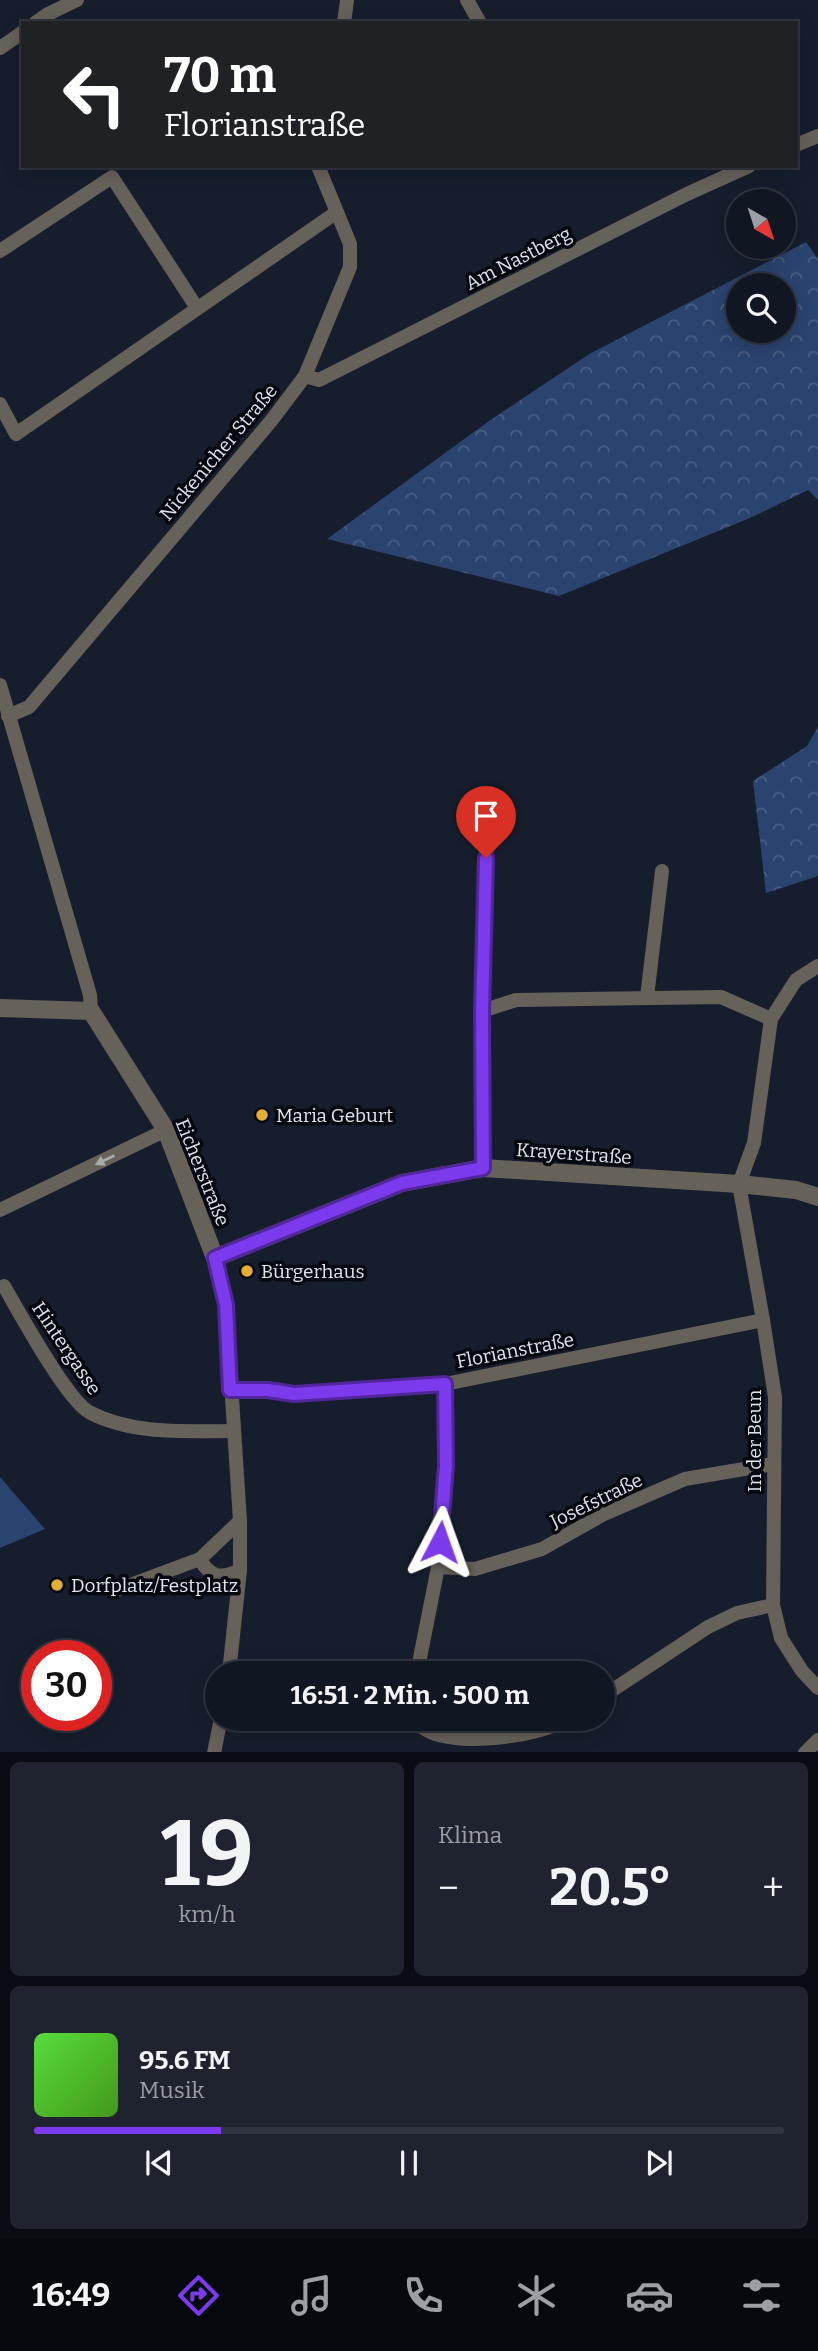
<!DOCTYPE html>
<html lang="de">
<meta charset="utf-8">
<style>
:root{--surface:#101622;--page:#1e232f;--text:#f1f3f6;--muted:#9c9fa5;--line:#303540;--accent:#7c3aed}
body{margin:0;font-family:Bitter,serif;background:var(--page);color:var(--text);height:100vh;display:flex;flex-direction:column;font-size:26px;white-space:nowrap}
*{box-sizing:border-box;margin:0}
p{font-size:23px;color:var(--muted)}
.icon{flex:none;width:38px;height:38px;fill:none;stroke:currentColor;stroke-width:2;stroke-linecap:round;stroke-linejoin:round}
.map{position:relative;height:1752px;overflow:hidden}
.drawer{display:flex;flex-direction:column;gap:10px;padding:10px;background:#090c13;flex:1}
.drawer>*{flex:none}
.hud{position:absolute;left:21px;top:21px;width:777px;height:147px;border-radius:0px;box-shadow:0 4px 18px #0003,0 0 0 2px var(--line);background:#202124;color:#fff;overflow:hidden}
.needle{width:46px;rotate:141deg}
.tools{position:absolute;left:726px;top:189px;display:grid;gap:14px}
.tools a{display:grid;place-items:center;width:70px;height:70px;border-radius:50%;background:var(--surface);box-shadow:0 4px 18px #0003,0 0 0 2px var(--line);font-size:35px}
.speed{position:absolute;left:21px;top:1640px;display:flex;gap:14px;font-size:35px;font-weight:700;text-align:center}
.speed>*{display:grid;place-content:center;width:91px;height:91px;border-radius:50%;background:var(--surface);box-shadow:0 4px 18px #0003,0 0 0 2px var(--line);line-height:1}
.speed .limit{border:10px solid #d22;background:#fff;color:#111}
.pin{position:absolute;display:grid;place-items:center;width:60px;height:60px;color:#fff;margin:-72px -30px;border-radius:50% 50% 50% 0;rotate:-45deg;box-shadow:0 0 7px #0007}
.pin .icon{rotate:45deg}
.me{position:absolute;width:77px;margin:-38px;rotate:4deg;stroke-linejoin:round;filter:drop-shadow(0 0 5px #0008)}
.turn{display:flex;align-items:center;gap:24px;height:147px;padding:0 28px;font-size:32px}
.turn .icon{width:91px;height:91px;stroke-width:2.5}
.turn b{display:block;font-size:49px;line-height:60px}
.big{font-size:52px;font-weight:700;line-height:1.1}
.drawer .tile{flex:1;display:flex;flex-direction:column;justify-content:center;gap:10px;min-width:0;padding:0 24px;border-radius:10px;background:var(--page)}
.drawer .dial{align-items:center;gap:0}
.dial b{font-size:91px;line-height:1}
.song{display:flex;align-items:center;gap:21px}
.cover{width:84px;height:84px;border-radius:10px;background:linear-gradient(135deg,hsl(110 70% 55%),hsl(100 70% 35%))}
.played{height:7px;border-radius:4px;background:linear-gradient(90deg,var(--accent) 25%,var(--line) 25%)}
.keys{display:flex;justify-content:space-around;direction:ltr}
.heat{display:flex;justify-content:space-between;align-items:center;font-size:38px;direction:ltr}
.drawer .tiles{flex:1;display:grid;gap:10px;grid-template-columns:1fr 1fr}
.tile:last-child{grid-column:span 2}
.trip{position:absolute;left:205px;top:1661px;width:410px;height:70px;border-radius:35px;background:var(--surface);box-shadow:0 4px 18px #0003,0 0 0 2px var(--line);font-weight:700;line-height:70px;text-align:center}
.tabs{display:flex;height:112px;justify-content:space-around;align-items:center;background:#06090e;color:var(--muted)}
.tabs .icon{width:49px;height:49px}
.tabs .active{color:var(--accent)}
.tabs b{font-size:32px;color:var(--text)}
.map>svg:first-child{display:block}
</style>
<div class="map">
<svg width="818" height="1753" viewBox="0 0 818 1753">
<defs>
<pattern id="forest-crowns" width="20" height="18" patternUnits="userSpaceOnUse" patternTransform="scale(1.75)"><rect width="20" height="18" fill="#2b436f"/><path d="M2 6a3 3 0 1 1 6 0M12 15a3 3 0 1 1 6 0" fill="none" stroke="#495e84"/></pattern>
</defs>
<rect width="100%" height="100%" fill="#161e2d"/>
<g fill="url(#forest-crowns)" fill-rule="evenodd">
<path d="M806,242L818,259V500L808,490L750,518L559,596L327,539L489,421L591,353ZM738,285H784V331H738Z"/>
<polygon points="818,727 818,876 766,893 753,781 807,746"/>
</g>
<polygon fill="#2b436f" points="0,1477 45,1529 0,1548"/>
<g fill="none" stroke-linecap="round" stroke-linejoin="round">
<g stroke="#666159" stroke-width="14">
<polyline points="467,0 480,23"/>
<polyline points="35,23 48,14 77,0"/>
<polyline points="344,23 347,0"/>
<polyline points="0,48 23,32"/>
<polyline points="796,145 818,136"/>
<polyline points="0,251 112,177 197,308"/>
<polyline points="305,376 319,380 687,194 749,166"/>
<polyline points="0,404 16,434 337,212"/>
<polyline points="0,685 90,995 91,1011"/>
<polyline points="8,716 29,707 271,421 305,376 350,267 350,244 318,166"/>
<polyline points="818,966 796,980 771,1019 754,1143 739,1184 763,1320 775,1397 773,1605 781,1638 802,1671 818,1688"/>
<polyline points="647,997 662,871"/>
<polyline points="482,1011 516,1000 721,997 771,1019"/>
<polyline points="483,1168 482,1011 487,833"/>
<polyline points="0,1210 166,1130"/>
<polyline points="215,1258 226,1305 240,1521 240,1570 229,1673"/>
<path d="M4,1286C19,1312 66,1399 89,1412C132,1435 186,1431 233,1431"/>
<polyline points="230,1390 268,1390 294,1394 445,1384 763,1320"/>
<path d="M200,1559C210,1578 222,1579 240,1570"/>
<polyline points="438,1567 475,1569 542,1549 604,1514 685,1479 773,1464"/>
<polyline points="114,1591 200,1559 240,1521"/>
<polyline points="417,1673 438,1567 446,1465 445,1384"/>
<polyline points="602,1697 708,1627 737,1613 773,1605"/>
<path d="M416,1718C428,1753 540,1738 570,1718"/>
<polyline points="214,1753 221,1718"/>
<polyline points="805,1753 818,1740"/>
</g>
<polyline stroke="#666159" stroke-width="18" points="0,1008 91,1011 166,1130 215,1258 402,1183 483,1168 739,1184 796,1190 818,1197"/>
</g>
<defs><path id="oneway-solid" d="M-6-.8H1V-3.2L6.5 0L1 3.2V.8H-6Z" transform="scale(1.75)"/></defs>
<use fill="#a9aaac" href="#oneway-solid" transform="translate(105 1160) rotate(154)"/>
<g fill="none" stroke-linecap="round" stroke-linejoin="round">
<defs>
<polyline id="route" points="440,1542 446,1465 445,1384 294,1394 268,1390 230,1390 226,1305 215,1258 402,1183 483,1168 482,1011 486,858"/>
</defs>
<use href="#route" stroke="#51269a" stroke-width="18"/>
<use href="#route" stroke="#7c3aed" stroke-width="12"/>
</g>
<g fill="#e3ae34" stroke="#05080f" stroke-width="2.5">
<circle cx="262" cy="1115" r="7"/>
<circle cx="247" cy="1271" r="7"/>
<circle cx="57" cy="1585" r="7"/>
</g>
<g text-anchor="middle" stroke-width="7" stroke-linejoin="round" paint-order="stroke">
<g font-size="19" fill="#dfe5ef" stroke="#05080f">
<text transform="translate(518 258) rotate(-27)" y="7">Am Nastberg</text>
<text transform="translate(218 452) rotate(-50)" y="7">Nickenicher Straße</text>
<text transform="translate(574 1153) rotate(4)" y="7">Krayerstraße</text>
<text transform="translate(203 1172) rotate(68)" y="7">Eicherstraße</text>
<text transform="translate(67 1348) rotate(56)" y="7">Hintergasse</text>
<text transform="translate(515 1350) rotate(-11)" y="7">Florianstraße</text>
<text transform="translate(754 1441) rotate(-90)" y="7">In der Beun</text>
<text transform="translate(596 1500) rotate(-26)" y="7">Josefstraße</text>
</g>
<g font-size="19" fill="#dfe5ef" stroke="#05080f" text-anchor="start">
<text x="276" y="1122">Maria Geburt</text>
<text x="261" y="1278">Bürgerhaus</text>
<text x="71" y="1592">Dorfplatz/Festplatz</text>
</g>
</g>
</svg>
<div class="tools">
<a><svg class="needle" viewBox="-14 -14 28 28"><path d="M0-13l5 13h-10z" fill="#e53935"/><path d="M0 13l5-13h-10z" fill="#9c9fa5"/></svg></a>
<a><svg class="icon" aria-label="search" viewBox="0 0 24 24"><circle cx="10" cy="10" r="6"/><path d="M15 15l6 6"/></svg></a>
</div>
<div class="speed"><div class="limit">30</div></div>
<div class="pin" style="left:486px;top:858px;background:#d93025"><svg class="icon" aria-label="arrive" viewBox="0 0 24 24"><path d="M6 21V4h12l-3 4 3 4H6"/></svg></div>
<svg class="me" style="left:440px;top:1542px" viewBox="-20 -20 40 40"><path d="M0-17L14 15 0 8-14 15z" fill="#7c3aed" stroke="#fff" stroke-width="4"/></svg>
<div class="trip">16:51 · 2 Min. · 500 m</div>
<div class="hud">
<div class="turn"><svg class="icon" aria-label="left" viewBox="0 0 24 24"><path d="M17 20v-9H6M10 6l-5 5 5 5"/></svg><div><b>70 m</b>Florianstraße</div></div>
</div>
</div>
<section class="drawer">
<div class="tiles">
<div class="tile dial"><b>19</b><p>km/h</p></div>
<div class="tile"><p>Klima</p>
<div class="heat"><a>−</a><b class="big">20.5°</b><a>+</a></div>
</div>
<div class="tile">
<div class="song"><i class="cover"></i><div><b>95.6 FM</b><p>Musik</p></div></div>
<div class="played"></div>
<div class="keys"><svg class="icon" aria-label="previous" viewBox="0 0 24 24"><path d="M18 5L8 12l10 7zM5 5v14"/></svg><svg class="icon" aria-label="pause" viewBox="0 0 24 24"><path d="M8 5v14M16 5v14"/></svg><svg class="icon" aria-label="next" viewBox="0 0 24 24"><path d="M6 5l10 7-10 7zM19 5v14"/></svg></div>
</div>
</div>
</section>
<nav class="tabs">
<b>16:49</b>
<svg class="icon active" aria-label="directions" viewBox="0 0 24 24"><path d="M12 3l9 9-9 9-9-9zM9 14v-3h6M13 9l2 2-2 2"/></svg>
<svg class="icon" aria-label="music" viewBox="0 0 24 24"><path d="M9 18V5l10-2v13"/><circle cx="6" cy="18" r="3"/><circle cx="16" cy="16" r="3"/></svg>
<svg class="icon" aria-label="phone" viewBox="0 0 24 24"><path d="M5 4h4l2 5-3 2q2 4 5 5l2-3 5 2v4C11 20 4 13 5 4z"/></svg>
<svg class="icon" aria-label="climate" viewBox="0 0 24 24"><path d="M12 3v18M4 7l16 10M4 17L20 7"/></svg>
<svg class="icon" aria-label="car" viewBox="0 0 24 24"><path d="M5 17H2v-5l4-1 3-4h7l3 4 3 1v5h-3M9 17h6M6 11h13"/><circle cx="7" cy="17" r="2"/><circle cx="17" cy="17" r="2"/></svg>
<svg class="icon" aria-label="filters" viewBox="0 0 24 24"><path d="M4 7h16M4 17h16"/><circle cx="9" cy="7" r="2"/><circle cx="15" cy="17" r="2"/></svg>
</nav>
